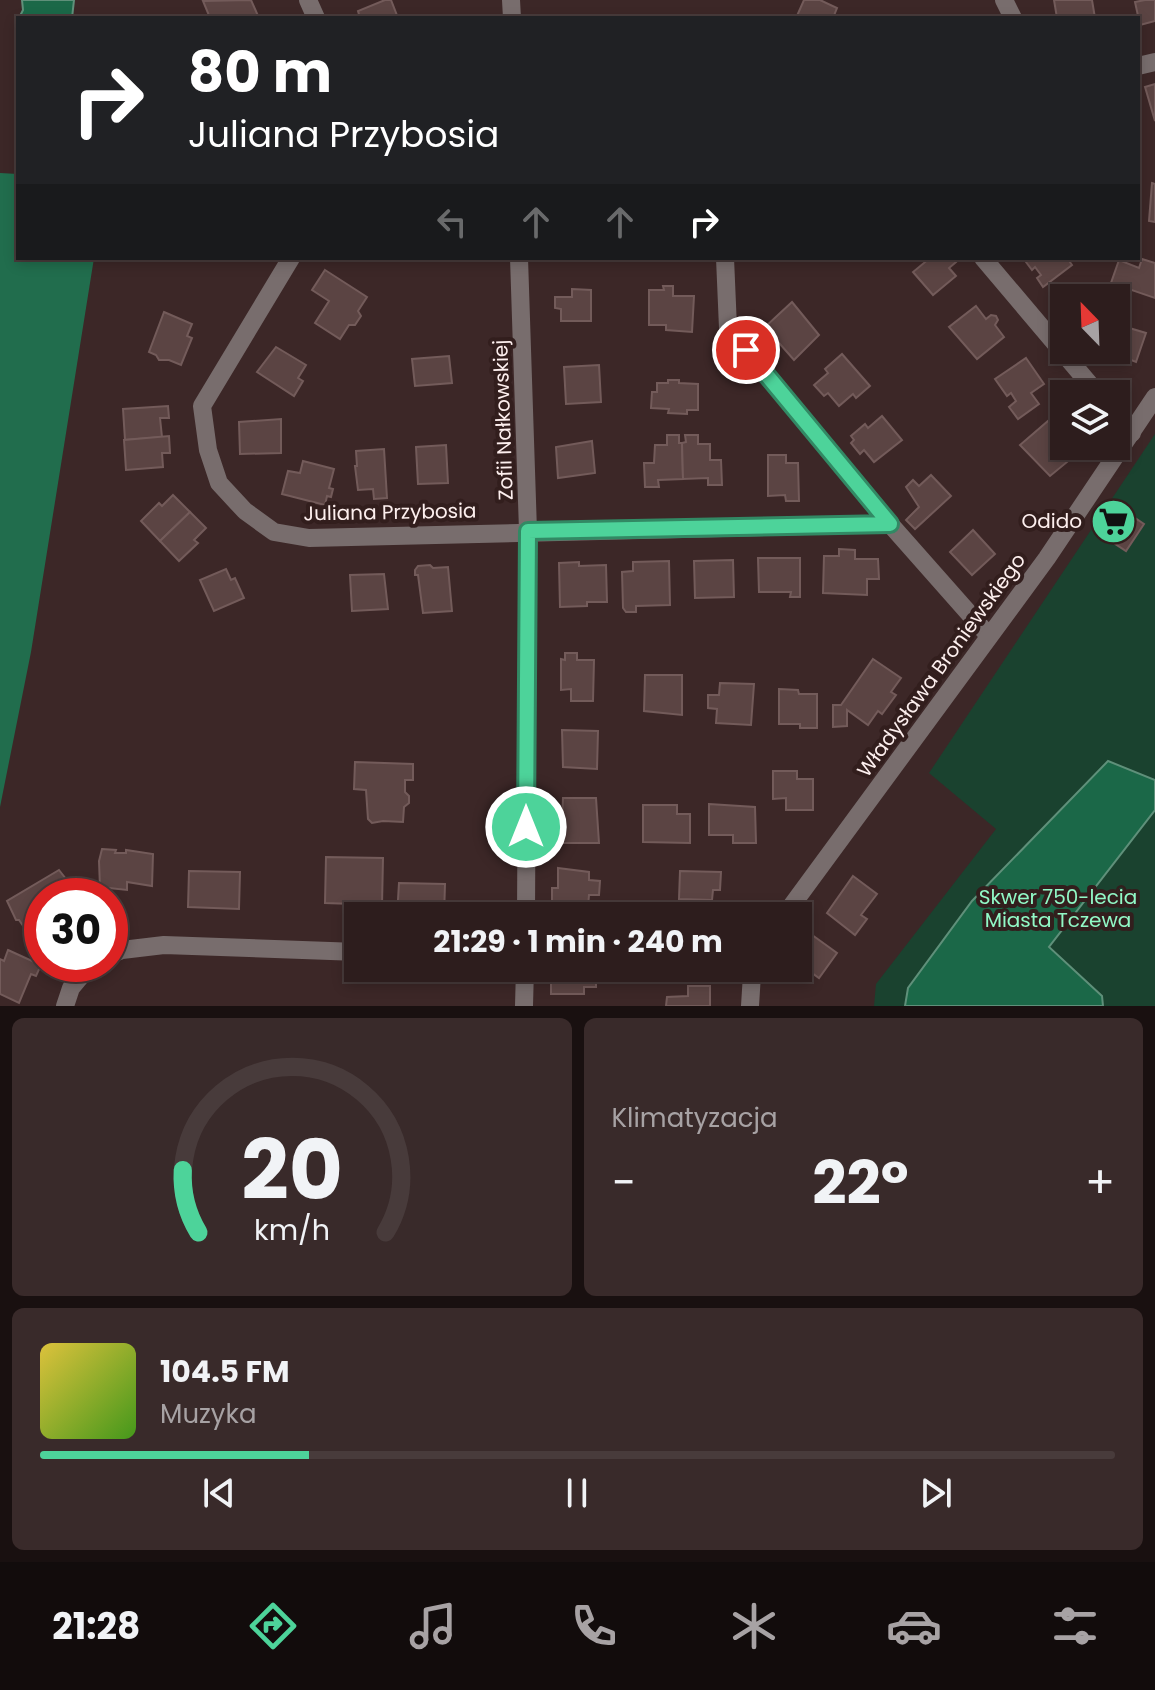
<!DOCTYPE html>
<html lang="pl">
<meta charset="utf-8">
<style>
:root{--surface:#2d1d1d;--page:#392a2a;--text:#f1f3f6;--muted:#a7a2a4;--line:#483b3b;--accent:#4dd39a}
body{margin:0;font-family:Poppins,sans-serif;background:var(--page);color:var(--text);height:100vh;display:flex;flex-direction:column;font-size:30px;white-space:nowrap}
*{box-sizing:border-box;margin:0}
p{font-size:26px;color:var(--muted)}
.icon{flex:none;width:44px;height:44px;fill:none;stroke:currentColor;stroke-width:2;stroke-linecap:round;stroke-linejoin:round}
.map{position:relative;height:1006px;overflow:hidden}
.drawer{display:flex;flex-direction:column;gap:12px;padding:12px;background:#191010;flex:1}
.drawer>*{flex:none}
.guide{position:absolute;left:16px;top:16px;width:1124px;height:244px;border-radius:0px;box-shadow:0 4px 12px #0003,0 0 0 2px var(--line);background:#202124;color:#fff;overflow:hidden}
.needle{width:52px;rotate:337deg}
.controls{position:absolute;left:1050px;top:284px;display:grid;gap:16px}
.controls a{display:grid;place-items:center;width:80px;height:80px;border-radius:0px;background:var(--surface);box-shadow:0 4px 12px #0003,0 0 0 2px var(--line);font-size:40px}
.speed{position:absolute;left:24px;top:878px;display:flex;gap:16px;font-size:40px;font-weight:700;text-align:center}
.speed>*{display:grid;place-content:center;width:104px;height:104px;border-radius:50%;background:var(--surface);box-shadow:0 4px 12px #0003,0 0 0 2px var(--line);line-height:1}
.speed .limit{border:12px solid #d22;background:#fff;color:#111}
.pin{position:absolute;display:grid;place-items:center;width:68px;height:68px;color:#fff;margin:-34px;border:4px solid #fff;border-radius:50%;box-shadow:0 2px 8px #0007}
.me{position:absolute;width:88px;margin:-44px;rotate:0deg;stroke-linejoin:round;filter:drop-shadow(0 0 6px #0008)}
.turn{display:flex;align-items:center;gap:28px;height:168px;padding:0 40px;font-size:36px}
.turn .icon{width:104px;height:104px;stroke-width:2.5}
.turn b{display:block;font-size:56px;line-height:68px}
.lanes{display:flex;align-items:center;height:76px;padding:0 40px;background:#0003;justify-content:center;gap:40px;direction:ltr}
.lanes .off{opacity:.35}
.big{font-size:60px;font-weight:700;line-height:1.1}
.drawer .card{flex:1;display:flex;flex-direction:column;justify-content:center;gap:12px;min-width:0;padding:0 28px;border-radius:12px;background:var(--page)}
.drawer .dial{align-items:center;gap:0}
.dial svg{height:208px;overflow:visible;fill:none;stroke:var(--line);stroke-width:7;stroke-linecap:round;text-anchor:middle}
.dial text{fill:var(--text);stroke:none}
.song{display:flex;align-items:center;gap:24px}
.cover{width:96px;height:96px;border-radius:12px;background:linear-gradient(135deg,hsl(50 70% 55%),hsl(100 70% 35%))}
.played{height:8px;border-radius:4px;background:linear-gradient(90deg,var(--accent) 25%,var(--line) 25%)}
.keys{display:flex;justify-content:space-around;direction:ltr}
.heat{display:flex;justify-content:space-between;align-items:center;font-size:44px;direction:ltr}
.drawer .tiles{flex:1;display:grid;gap:12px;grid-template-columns:1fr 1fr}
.card:last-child{grid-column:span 2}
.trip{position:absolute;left:344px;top:902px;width:468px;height:80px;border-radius:0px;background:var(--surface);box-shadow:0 4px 12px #0003,0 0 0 2px var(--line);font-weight:700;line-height:80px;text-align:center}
.tab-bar{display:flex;height:128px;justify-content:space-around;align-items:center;background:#120c0c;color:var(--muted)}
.tab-bar .icon{width:56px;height:56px}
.tab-bar .current{color:var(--accent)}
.tab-bar b{font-size:36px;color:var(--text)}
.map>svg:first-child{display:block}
</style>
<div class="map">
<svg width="1155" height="1006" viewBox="0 0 1155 1006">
<rect width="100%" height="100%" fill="#3c2727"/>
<polygon fill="#1a422f" points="1155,434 1155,1006 874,1006 876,984 996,829 929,773"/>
<polygon fill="#216d4d" points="0,173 18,174 18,258 94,258 31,652 0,807"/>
<g fill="#1b6848" stroke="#5f907a" stroke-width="2">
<polygon points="22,0 74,0 72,18 19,18 23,10"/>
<polygon points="1108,761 1155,780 1155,810 1049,947 1102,996 1103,1006 905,1006 908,988 972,901"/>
</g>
<g fill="#5b4443" stroke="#735b5a" stroke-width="2">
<polygon points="251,0 259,18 210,18 203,1"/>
<polygon points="385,0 391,0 398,18 360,18 358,11"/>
<polygon points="804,0 820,0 837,8 833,18 796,18"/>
<polygon points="1054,0 1092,0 1095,18 1057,18"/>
<polygon points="1145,0 1155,0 1155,21 1140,25 1135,2"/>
<polygon points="1155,84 1155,121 1145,87"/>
<polygon points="1152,183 1155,184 1155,222 1149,221"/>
<polygon points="930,258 953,258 956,262 949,268 956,276 933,295 913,272"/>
<polygon points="1023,258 1067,258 1072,265 1043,287 1037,278 1041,275 1035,267 1032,270"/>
<polygon points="1142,259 1155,263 1155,298 1111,283 1119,260 1139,268"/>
<polygon points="325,270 367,297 358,311 361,316 355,325 349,325 340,339 315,323 329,301 312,290"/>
<polygon points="663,286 673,286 673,296 694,296 692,332 666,330 666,325 649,325 649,290 664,290"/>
<polygon points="572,289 591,290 591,321 561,321 561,309 555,308 555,297 572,297"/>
<polygon points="792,302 819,335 794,360 765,327"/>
<polygon points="976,306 986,319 991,315 996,316 998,320 995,325 1004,337 977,359 949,327"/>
<polygon points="164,312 192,324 187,336 192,338 181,365 169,360 159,360 156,355 149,352"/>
<polygon points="1116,317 1128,320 1126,327 1146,333 1136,362 1106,350 1116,350"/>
<polygon points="276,347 306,365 298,378 303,381 294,396 257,372"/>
<polygon points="842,354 870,386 856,398 853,394 839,406 828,393 824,396 814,385 828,373 825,369"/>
<polygon points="449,356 452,383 415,386 412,359"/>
<polygon points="1026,358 1044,384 1031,393 1039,404 1018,419 1009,407 1016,401 1011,393 1007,396 995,379"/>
<polygon points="599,365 601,402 566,404 564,367"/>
<polygon points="668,380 679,380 679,383 698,384 698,410 687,410 687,414 668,413 669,409 651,408 652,392 657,392 657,383 668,383"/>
<polygon points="168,406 169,418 160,418 162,437 125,440 123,409"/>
<polygon points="882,416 902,440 874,462 864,450 860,454 851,443 854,440 851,436 865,424 868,428"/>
<polygon points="281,419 281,453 240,454 239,422"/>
<polygon points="1048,421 1064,439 1064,446 1072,446 1078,453 1050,476 1020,445"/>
<polygon points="667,435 679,435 679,443 682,443 683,479 658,480 659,487 645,487 644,463 654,463 655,445 667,445"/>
<polygon points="685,435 698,435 698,444 710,444 710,460 721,460 722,485 708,485 708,478 683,479 682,443 686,442"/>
<polygon points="169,436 170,453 162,453 163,467 126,470 124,440"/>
<polygon points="592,441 595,473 558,478 556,447"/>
<polygon points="446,445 448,483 418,484 416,447"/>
<polygon points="384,449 387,498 374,499 373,489 358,490 355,466 357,466 356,451"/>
<polygon points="768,455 786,455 786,463 798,463 799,501 786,501 785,495 768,496"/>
<polygon points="303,461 334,469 329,488 333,489 331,497 327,496 325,505 282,494 288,471 300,473"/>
<polygon points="931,475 951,496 915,529 906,520 919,507 906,487 913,480 919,486"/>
<polygon points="173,495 190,512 160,541 141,521 159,503 162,506"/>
<polygon points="1119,507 1144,524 1126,551 1100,534"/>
<polygon points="190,512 206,528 194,540 198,543 179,561 160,541"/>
<polygon points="973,530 995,554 972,575 950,552"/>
<polygon points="839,549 855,550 855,559 878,559 879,579 867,579 867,595 823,593 824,556 839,556"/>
<polygon points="758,558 800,558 800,597 790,597 791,592 759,592"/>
<polygon points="733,560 734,597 695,598 694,561"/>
<polygon points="669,561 670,605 636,606 636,612 626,612 623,608 622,572 633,571 633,562"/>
<polygon points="579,562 579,566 606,565 607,602 587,602 587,606 560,607 559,563"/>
<polygon points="430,565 433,568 448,567 452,611 423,613 418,575 415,575 415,570 418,566"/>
<polygon points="226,569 231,580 235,578 244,598 214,611 200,580"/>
<polygon points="384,574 388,609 352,611 350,575"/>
<polygon points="565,653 577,653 577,660 594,660 593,701 571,701 571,689 561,690 561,659 565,660"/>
<polygon points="873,659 901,678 891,692 896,695 882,714 878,711 868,725 847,710 847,726 833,727 833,705 841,705"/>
<polygon points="645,675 682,675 682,715 644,711"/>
<polygon points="720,683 754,684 751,725 716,723 717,709 708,708 708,695 719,695"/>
<polygon points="779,689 798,690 799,694 817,694 817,728 800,728 800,724 779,724"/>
<polygon points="562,730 598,731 597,769 563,767"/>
<polygon points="355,762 413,764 413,780 405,780 405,792 409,796 409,803 404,807 403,822 383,821 372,823 368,819 366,790 354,789"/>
<polygon points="773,771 797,771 797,779 813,779 813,810 786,810 786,798 773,799"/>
<polygon points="563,798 596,798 599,843 561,843"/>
<polygon points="709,804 755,807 756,843 733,843 733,835 709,835"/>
<polygon points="643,805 677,805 677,814 690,814 690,843 643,842"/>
<polygon points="102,849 116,850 115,853 126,853 126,850 153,854 152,886 127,882 127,890 100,887 99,861"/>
<polygon points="326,857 383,858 382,905 325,903"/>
<polygon points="558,868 589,872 589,880 600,881 599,895 589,895 588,907 573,907 573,903 552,902 552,888 558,888"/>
<polygon points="59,870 66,879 61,882 70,896 42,896 42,925 40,926 37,922 26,930 19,920 16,920 7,901"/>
<polygon points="189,871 240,872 239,909 188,907"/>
<polygon points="680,871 721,872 720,890 713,890 712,900 679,899"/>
<polygon points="853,876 877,894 861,915 867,919 855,935 827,913"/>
<polygon points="399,883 445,884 444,916 397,916"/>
<polygon points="808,932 837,953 819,978 798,963 798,956 802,950 798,946"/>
<polygon points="8,950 41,965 36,976 31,974 19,1003 0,994 0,959 4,961"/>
<polygon points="557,968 596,968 596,987 584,987 584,994 551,994 551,980 557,979"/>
<polygon points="688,986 710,986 710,1006 666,1006 667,997 688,996"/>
</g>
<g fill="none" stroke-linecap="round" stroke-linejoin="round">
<g stroke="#786d6d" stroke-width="18">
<polyline points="308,0 316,18"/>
<polyline points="511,0 512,18"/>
<polyline points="1004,0 1013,18"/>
<polyline points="1138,66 1155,62"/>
<polyline points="291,258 202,406 208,450 219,483 245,511 274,532 309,538 890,524"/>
<polyline points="519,258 528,531 526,916"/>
<polyline points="725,258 728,328 890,524 989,636"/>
<polyline points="983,258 1098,394"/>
<polyline points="1116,415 1132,433"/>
<polyline points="784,916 1047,558 1155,397"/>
<polyline points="110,955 122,950 164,945 358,952"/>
<polyline points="65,1006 71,988 91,964"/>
<polyline points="524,1006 525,968"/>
<polyline points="750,1006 752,974 755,968"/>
</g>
</g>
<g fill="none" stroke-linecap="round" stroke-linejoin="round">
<defs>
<polyline id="route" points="526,827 528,531 890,524 746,350"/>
</defs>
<use href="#route" stroke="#328964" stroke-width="20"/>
<use href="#route" stroke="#4dd39a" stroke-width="14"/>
</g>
<defs>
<symbol id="supermarket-disc" viewBox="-11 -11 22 22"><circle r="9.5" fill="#4dd39a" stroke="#321e1d"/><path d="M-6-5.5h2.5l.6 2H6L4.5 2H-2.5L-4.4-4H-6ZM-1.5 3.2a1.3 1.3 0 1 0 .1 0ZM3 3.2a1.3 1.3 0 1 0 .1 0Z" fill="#111"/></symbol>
</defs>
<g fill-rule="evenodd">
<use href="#supermarket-disc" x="1088" y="496" width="51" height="51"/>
</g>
<g text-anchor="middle" stroke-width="8" stroke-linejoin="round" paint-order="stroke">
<g font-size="20" fill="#fdefee" stroke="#321e1d">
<text transform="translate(503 420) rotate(-92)" y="7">Zofii Nałkowskiej</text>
<text transform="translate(390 512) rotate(-1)" y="7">Juliana Przybosia</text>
<text transform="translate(941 665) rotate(-54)" y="7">Władysława Broniewskiego</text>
</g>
<g font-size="20" fill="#fdefee" stroke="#321e1d" text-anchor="end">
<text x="1082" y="528">Odido</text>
</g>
<g font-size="20" fill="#91f8c6" stroke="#321e1d">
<text x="1058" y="904">Skwer 750-lecia<tspan x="1058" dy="23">Miasta Tczewa</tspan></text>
</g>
</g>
</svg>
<div class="controls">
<a><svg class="needle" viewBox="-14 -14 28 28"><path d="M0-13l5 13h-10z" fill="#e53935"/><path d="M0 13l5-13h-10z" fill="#a7a2a4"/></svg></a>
<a><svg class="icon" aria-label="layers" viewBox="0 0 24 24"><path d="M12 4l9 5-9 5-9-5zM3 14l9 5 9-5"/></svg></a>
</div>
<div class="speed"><div class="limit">30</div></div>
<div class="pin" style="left:746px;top:350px;background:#d93025"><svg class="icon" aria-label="arrive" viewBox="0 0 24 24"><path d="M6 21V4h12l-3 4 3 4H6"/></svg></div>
<svg class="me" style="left:526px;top:827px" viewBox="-20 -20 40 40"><circle r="17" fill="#4dd39a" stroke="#fff" stroke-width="3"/><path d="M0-11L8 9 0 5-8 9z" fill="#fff"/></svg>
<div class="trip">21:29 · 1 min · 240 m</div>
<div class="guide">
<div class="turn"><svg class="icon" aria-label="right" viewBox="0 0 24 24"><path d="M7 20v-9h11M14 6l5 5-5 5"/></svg><div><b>80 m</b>Juliana Przybosia</div></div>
<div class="lanes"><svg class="icon off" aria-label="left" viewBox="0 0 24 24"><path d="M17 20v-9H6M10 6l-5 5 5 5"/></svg><svg class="icon off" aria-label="ahead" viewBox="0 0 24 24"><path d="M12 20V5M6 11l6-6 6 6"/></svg><svg class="icon off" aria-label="ahead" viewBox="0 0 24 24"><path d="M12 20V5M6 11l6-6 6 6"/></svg><svg class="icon" aria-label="right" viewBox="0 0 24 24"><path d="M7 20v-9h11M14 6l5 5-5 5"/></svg></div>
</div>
</div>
<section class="drawer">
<div class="tiles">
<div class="card dial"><svg viewBox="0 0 100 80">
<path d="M14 69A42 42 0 1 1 86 69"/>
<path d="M14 69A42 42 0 0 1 8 45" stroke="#4dd39a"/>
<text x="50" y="56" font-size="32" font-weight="700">20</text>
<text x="50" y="72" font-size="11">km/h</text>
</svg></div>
<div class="card"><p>Klimatyzacja</p>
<div class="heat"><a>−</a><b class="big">22°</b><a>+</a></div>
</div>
<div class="card">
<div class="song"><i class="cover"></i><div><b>104.5 FM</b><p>Muzyka</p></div></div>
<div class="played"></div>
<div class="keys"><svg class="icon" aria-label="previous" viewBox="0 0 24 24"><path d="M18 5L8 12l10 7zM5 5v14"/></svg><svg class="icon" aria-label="pause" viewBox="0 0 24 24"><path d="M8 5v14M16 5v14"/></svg><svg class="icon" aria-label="next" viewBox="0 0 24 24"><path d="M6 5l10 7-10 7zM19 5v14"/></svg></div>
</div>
</div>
</section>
<nav class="tab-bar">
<b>21:28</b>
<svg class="icon current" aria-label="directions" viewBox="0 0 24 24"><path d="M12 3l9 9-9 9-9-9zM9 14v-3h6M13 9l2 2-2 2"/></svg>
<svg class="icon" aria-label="music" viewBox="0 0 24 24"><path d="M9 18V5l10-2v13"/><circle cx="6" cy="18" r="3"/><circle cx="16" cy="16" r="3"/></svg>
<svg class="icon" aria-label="phone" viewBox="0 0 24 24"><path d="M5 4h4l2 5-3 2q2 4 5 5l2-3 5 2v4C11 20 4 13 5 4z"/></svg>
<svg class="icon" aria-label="climate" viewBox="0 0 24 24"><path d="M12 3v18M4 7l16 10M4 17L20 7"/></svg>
<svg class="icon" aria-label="car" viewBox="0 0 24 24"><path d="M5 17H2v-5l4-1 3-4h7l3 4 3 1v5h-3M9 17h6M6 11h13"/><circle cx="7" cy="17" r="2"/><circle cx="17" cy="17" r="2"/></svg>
<svg class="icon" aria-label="filters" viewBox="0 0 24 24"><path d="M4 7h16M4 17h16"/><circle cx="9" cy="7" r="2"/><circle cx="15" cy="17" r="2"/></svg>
</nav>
